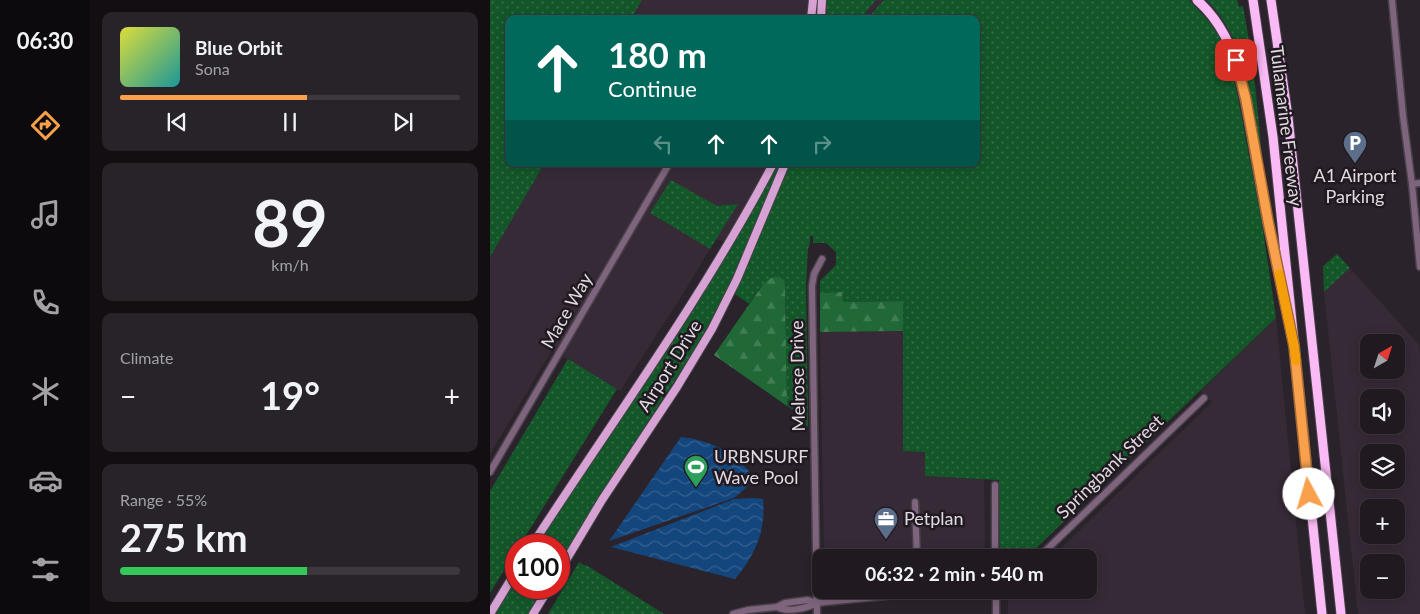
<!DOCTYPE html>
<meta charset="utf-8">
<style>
:root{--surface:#201a20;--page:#282329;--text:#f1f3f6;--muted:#a2a1a5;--line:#3d383e;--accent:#f9a04c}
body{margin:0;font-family:Lato,sans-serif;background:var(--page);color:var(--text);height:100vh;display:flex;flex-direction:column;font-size:19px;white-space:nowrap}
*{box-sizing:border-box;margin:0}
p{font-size:16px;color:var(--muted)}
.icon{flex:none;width:28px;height:28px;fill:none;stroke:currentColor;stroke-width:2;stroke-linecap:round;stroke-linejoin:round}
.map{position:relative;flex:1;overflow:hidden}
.side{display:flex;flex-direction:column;gap:12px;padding:12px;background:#120e12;width:400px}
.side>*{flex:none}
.hud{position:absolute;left:15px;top:15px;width:475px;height:152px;border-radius:10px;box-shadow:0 2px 12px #0003,0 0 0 1px var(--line);background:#00695c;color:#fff;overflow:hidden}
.needle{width:32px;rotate:39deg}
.tools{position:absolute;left:870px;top:334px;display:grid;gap:10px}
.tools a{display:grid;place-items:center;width:45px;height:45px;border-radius:10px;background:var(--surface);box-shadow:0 2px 12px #0003,0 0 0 1px var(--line);font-size:25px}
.speed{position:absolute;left:15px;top:534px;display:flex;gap:10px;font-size:25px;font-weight:700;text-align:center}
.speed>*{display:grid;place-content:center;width:65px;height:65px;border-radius:50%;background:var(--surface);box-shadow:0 2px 12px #0003,0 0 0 1px var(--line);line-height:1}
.speed .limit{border:8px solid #d22;background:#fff;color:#111}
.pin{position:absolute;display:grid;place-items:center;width:42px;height:42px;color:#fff;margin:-21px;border-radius:10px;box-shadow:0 2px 8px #0006}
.me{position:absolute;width:55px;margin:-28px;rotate:354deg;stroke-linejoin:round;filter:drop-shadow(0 0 4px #0008)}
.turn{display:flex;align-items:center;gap:18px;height:105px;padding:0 20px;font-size:22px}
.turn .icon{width:65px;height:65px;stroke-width:2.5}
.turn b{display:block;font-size:35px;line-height:42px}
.lanes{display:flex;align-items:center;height:48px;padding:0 20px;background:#0003;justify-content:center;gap:25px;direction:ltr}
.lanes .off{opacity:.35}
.big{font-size:38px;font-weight:700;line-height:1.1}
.side .widget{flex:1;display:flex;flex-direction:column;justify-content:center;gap:8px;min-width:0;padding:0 18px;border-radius:10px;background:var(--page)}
.side .dial{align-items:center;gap:0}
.dial b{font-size:65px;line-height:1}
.song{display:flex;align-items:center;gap:15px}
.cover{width:60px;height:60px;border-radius:8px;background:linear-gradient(135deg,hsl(60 70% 55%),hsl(180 70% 35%))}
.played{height:5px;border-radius:2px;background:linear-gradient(90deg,var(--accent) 55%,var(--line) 55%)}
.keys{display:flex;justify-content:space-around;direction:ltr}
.heat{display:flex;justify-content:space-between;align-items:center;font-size:28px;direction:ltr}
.charge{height:8px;border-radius:4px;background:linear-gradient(90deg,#34c759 55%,var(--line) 0)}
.trip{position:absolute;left:322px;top:549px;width:285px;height:50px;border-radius:10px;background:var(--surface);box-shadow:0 2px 12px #0003,0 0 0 1px var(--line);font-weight:700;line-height:50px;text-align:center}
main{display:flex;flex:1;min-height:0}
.tabs{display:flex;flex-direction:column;width:90px;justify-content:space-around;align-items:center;background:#0d0a0d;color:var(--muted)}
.tabs .icon{width:35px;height:35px}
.tabs .current{color:var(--accent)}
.tabs b{font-size:22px;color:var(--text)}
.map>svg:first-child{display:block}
</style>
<main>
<nav class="tabs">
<b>06:30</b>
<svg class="icon current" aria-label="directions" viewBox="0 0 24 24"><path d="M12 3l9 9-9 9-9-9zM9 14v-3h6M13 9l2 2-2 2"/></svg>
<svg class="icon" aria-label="music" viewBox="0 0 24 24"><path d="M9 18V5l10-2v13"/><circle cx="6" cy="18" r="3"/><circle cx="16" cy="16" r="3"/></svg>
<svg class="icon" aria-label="phone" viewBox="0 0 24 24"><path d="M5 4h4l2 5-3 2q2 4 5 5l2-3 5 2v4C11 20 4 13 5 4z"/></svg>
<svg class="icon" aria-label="climate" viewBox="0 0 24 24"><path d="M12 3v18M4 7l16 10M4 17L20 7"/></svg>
<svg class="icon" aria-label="car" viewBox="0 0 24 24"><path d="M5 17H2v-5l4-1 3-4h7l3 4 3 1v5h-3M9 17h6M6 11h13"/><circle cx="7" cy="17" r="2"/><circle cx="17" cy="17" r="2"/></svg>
<svg class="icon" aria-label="filters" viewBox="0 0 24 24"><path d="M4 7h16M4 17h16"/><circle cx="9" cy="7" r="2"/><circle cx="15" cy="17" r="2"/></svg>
</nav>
<section class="side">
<div class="widget">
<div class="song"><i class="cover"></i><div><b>Blue Orbit</b><p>Sona</p></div></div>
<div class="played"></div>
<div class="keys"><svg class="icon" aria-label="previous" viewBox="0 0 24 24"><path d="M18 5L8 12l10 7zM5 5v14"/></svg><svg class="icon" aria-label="pause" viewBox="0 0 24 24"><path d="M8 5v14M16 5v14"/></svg><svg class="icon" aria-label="next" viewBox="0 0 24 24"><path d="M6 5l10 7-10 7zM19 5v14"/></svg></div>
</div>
<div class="widget dial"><b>89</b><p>km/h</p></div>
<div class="widget"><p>Climate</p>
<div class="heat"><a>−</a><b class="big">19°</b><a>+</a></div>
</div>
<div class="widget"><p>Range · 55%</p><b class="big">275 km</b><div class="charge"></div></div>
</section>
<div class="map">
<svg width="930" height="614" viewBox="0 0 930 614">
<defs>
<pattern id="grass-dots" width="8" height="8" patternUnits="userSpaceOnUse" patternTransform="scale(1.25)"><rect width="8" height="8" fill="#135729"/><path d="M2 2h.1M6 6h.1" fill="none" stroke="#356f48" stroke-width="1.8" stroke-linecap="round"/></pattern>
<pattern id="forest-firs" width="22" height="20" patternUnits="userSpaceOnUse" patternTransform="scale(1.25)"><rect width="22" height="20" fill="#206835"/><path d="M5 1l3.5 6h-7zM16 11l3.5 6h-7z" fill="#407d52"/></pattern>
<pattern id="water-waves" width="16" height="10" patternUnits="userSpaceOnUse" patternTransform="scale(1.25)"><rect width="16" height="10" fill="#13467d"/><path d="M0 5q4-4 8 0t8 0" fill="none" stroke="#35608f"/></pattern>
</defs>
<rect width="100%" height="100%" fill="#2b232b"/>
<g fill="#372a37" fill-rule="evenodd">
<path d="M0,0H747L764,112L744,124L357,235H312L313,258L219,238L160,213L220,249L191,297L130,391L62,350L0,454ZM19,19H486V164H19Z"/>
<path d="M860,268L929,345L930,355V614H868L834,292ZM879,342H906V370H879ZM879,398H906V425H879ZM879,452H906V480H879ZM879,508H906V535H879ZM879,562H906V590H879Z"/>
<polygon points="786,318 815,614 518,614 518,600 529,590 599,590 599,558 562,557 722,402 711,391"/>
<polygon points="413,331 413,451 435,452 435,476 494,479 495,557 334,557 330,332"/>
</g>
<g fill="url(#grass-dots)">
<polygon points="0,0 152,0 141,19 19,19 19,164 54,164 0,257"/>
<polygon points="337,0 386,0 370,19 337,19"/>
<path d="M394,0H699L720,23L735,46L743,73L772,223L786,318L570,525L537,557H510L509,480L435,476V452L413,451V301L353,302L352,292L330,293V281L346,265V252L336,243H323V236H320V244L318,249L316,287L318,426L316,427L315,418L297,406L295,285L292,278L289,276C273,279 268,292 259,304L245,294L299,164H486V19H377Z"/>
<path d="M717,0H747L749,7L753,6L763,63L772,156C762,103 757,40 717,0Z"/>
<path d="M287,164H293L236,292L207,346L108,499L69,567V545H47C94,467 149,395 198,318C230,268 258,216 287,164Z"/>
<polygon points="181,180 227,206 248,204 220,249 160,213"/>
<polygon points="847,254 860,268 834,292 833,266"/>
<polygon points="78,359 127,389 30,545 26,545 26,551 0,593 0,491"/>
<polygon points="89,562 95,566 96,565 174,614 58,614"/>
<polygon points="26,578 26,588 56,588 39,614 5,614"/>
</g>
<g fill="url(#forest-firs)">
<polygon points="289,276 294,280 295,285 297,406 224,355 274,283 281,278"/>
<polygon points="352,292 353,302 413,301 413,331 330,332 330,293"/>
</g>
<g fill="url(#water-waves)">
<path d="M191,437C220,440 247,453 264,478L258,486L244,498L119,541Z"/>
<path d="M263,498L273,499C276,531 265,555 245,579L121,547L244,499Z"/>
</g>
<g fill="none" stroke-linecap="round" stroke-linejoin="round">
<defs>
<g id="minor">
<polyline points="902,0 913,116 922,184 930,267"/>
<polyline points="922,184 930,183"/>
<polyline points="0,472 179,164"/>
<polyline points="505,485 505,558"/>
<polyline points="425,502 427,558"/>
<polyline points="548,558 714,398"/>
<polyline points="506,590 506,614"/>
<path d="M287,607C298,613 317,608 327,603"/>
<polyline points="243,614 258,610 287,607 295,603 318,600 327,603 335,602 456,590"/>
<polyline points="327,614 322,286 324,274 332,259"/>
</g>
<g id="major">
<polyline points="321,19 323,0"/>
<polyline points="331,19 332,0"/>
<path d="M42,545C124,419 213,297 283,164"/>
<polyline points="69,572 112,500 187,387 222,329 247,279 295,164"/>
<polyline points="0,614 26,571"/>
<polyline points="43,614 59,588"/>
</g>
<g id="highway">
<path d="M707,0C731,21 743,49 751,79L777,221L795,302"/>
<polyline points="763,0 783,137 832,614"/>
<polyline points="781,0 798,117 851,614"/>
</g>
</defs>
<use href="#minor" stroke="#484048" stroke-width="9"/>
<use href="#major" stroke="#484048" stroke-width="10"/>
<use href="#highway" stroke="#484048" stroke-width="11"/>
<use href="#minor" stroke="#7e647c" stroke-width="6"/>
<use href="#major" stroke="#d6a2d3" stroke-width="8"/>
<use href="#highway" stroke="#fabaf6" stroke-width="9"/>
</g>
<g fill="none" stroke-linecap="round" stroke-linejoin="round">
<defs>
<polyline id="route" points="746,60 756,100 778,221 804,346 819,494"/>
</defs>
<use href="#route" stroke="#a26831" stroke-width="12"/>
<use href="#route" stroke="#f9a04c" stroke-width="9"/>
<polyline stroke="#f59e0b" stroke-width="9" points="789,274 804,346 806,361"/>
</g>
<defs>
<symbol id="parking-pin" viewBox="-11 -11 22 30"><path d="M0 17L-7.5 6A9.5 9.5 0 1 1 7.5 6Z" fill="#5c6f8a" stroke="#211921"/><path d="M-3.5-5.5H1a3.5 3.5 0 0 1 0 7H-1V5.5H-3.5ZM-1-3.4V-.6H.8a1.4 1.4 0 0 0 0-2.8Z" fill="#fff"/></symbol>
<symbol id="stadium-pin" viewBox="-11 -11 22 30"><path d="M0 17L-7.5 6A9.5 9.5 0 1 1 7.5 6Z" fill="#2e9e5b" stroke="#211921"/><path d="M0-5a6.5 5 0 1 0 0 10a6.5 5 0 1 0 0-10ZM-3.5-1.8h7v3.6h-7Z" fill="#fff"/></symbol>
<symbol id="office-pin" viewBox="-11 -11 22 30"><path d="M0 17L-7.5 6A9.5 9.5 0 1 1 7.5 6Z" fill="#5c6f8a" stroke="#211921"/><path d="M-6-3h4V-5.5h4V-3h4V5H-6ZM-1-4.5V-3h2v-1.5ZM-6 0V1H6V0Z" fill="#fff"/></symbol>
</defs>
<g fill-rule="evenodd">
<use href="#parking-pin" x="851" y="129" width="28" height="38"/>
<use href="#stadium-pin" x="192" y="453" width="28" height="38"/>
<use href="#office-pin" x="382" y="505" width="28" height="38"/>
</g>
<g text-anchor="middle" stroke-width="5" stroke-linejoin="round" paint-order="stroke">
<g font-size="18" fill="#e0dae0" stroke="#211921">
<text transform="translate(796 126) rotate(83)" y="6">Tullamarine Freeway</text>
<text transform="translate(77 311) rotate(-60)" y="6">Mace Way</text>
<text transform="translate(180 366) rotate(-58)" y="6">Airport Drive</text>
<text transform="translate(308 376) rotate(-91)" y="6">Melrose Drive</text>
<text transform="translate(620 467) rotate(-44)" y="6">Springbank Street</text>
</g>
<g font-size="18" fill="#e0dae0" stroke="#211921" text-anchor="start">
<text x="865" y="182" text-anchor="middle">A1 Airport<tspan x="865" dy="21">Parking</tspan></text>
<text x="224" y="463">URBNSURF<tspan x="224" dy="21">Wave Pool</tspan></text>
<text x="414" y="525">Petplan</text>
</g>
</g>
</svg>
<div class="tools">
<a><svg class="needle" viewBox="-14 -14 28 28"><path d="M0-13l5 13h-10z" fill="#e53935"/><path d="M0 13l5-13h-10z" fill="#a2a1a5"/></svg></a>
<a><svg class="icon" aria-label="sound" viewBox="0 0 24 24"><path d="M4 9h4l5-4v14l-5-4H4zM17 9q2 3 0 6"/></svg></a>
<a><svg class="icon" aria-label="layers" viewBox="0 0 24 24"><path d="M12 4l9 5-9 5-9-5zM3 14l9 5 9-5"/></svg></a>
<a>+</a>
<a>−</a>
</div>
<div class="speed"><div class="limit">100</div></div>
<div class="pin" style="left:746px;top:60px;background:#d93025"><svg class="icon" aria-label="arrive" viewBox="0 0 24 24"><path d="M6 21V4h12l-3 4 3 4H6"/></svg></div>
<svg class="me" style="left:819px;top:494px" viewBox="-20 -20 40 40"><circle r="19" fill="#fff"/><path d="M0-13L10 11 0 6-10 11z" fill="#f9a04c"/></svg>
<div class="trip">06:32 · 2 min · 540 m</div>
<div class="hud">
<div class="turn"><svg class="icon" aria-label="ahead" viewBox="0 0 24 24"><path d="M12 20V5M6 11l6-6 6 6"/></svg><div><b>180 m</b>Continue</div></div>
<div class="lanes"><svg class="icon off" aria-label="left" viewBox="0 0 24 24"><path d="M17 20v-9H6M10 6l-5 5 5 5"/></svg><svg class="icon" aria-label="ahead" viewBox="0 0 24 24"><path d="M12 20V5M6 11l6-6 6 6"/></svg><svg class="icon" aria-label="ahead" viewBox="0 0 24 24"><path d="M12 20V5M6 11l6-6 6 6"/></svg><svg class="icon off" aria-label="right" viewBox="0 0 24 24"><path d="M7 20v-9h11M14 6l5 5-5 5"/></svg></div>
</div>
</div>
</main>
